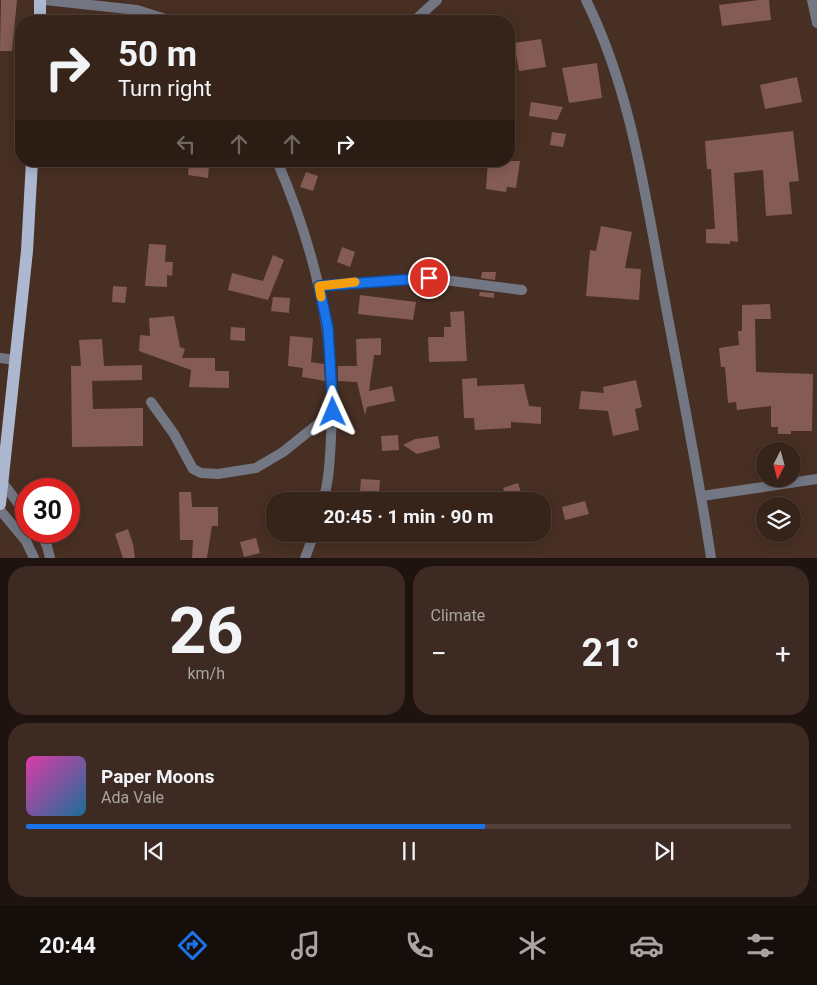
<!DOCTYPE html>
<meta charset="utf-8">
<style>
:root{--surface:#36231a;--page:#3d2b23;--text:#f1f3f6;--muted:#aaa4a2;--line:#504039;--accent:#1a73e8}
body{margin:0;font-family:Roboto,sans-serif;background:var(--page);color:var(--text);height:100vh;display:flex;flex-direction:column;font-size:19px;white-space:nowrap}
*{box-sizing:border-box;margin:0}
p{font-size:16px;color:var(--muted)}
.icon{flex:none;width:28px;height:28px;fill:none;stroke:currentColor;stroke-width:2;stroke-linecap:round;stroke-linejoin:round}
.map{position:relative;height:558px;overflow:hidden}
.sheet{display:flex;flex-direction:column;gap:8px;padding:8px;background:#1e130e;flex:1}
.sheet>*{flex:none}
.top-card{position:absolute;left:15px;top:15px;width:500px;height:152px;border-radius:20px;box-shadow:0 2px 12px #0003,0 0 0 1px var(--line);background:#36231a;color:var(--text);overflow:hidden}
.needle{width:32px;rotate:186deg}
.controls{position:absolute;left:756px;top:442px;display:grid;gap:10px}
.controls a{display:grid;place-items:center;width:45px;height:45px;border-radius:50%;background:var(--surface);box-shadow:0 2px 12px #0003,0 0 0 1px var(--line);font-size:25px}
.speed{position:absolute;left:15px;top:478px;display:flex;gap:10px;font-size:25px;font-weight:700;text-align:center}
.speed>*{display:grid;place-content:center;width:65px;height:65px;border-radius:50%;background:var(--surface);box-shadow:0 2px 12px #0003,0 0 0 1px var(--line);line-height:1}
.speed .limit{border:8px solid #d22;background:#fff;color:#111}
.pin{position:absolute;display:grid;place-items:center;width:42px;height:42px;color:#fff;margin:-21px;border:2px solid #fff;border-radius:50%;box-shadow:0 1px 5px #0007}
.me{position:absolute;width:55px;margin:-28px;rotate:359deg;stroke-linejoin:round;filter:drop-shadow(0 0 4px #0008)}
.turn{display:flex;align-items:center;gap:18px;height:105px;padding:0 20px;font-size:22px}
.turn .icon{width:65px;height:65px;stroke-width:2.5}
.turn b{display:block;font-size:35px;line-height:42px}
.lanes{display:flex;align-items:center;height:48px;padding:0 20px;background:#0003;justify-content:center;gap:25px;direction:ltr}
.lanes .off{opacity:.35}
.big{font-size:38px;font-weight:700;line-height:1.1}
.sheet .widget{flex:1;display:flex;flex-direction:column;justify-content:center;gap:8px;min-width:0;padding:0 18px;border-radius:20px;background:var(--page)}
.sheet .dial{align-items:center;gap:0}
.dial b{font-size:65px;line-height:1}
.song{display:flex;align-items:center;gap:15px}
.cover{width:60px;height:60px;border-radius:8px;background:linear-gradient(135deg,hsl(320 70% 55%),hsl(200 70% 35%))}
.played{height:5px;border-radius:2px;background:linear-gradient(90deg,var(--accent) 60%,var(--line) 60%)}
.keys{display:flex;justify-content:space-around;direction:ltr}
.heat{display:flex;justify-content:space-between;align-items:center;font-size:28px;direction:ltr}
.sheet .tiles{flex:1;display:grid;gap:8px;grid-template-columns:1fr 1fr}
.widget:last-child{grid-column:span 2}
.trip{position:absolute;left:266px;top:492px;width:285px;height:50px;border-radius:20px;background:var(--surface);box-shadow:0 2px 12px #0003,0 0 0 1px var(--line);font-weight:700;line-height:50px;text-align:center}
.tabs{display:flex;height:80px;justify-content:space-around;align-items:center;background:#160e0a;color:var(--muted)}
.tabs .icon{width:35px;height:35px}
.tabs .on{color:var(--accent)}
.tabs b{font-size:22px;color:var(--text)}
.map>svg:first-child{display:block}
</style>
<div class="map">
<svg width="817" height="558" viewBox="0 0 817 558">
<rect width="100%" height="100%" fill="#482f23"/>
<g fill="#845b55">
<polygon points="1,0 17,0 12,51 0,51"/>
<polygon points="759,0 769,0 771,20 722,26 719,5"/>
<polygon points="541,39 546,67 519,71 514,43"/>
<polygon points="597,63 602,98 569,103 562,68"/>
<polygon points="797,77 802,102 765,109 760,85"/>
<polygon points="531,102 544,104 563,107 557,120 529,116"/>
<polygon points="793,131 799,181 789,182 792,214 766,216 763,170 734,173 738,242 730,241 730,244 706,243 706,229 715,229 711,169 707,169 705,141"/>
<polygon points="552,132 566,134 563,147 550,145"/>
<polygon points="488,161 520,161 516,188 507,187 506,192 486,189"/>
<polygon points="189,163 209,165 208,178 188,175"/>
<polygon points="306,172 318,176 313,191 300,187"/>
<polygon points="601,226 632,232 625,268 641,269 639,300 586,296 590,250 596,251"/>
<polygon points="149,244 166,245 165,262 173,262 172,276 167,275 167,287 145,286"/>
<polygon points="342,247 355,252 350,267 337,262"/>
<polygon points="273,255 284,260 268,300 228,290 232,273 263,281"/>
<polygon points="482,272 496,272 495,280 481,278"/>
<polygon points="113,286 127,287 125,303 112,302"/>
<polygon points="480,292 494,293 494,298 479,296"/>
<polygon points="360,295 416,302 413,320 358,314"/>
<polygon points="273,297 290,298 289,313 271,311"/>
<polygon points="770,304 771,319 755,319 756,372 813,374 812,431 791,431 791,434 778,434 778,427 771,427 771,406 737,410 736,402 728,403 725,367 721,367 719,348 739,345 738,331 742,331 742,305"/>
<polygon points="464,311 467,361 429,362 428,337 444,337 444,327 451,327 450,312"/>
<polygon points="174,316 180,347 185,349 182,358 215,358 215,371 229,371 229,388 189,387 191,370 139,351 140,335 150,336 149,318"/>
<polygon points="231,327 245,328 245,341 230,340"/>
<polygon points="290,336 313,338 311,362 324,364 325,381 302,377 303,368 288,366"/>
<polygon points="381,338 381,355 374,355 369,391 392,386 395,401 367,407 365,415 357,382 338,381 338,366 357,366 356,339"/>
<polygon points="102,339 104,366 142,365 142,380 92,381 93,409 143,408 143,446 72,447 71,366 81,366 79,340"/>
<polygon points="477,378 477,386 524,384 529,406 541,407 541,424 511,422 511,428 475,430 474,418 464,418 462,379"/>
<polygon points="636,380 642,407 635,409 639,430 613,436 608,411 579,409 581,391 604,393 603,387"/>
<polygon points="398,435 399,450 382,451 381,436"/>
<polygon points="438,436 440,448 417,454 403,445 415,439"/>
<polygon points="361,479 380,480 379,493 360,492"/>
<polygon points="518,483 524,501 507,501 503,488"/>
<polygon points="179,492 191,492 192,507 218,507 218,526 212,526 207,558 192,558 193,540 180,540"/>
<polygon points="585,501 589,514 565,520 562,507"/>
<polygon points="128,529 133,544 135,558 123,558 115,534"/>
<polygon points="256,538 260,553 244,557 240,542"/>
</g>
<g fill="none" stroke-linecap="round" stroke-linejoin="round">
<g stroke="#727783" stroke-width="10">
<polyline points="45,0 137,10 172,21"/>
<path d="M586,0C632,93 645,195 664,296C680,383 698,470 711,558"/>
<polyline points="812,0 817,23"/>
<polyline points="414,21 437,0"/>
<path d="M277,161C315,249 338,342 331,437C330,459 329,481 323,501"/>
<polyline points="319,286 429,278 522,290"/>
<polyline points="0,358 16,360"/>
<polyline points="151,402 174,434 193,469 201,473 218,474 256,468 283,452 333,412"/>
<polyline points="702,496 817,479"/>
<polyline points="305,558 314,534"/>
</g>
<g stroke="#727783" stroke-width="10">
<polyline points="3,483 26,514"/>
<polyline points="0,510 26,541 34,558"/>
<polyline points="39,531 47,546 50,558"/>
</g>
<g stroke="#acb8cf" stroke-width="12">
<polyline points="40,21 40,0"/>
<polyline points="0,504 27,251 32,161"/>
</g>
</g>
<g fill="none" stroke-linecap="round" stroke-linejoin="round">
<defs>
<polyline id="route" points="333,412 328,328 319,286 429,278"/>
</defs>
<use href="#route" stroke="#114b97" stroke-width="12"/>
<use href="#route" stroke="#1a73e8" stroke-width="9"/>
<polyline stroke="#f59e0b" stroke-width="9" points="321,297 319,286 355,282"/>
</g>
</svg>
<div class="controls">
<a><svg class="needle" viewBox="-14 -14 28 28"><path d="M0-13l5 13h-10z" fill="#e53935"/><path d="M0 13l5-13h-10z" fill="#aaa4a2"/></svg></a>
<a><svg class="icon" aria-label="layers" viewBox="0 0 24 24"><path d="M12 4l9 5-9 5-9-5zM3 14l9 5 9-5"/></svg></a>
</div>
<div class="speed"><div class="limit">30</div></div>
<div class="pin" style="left:429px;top:278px;background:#d93025"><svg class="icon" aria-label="arrive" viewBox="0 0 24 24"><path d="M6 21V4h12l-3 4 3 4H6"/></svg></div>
<svg class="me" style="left:333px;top:412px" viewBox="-20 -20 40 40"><path d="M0-17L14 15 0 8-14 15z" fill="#1a73e8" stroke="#fff" stroke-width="4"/></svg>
<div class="trip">20:45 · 1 min · 90 m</div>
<div class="top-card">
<div class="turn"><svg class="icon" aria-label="right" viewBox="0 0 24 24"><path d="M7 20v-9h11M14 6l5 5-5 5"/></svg><div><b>50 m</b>Turn right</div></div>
<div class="lanes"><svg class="icon off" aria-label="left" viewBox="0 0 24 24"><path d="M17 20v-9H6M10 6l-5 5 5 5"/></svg><svg class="icon off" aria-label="ahead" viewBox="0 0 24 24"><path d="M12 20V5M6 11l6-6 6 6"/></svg><svg class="icon off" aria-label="ahead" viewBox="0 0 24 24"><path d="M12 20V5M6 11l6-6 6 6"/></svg><svg class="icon" aria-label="right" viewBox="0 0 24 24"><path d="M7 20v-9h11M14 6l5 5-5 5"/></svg></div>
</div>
</div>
<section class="sheet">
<div class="tiles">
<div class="widget dial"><b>26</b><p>km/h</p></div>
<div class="widget"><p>Climate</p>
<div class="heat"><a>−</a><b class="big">21°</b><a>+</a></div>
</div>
<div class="widget">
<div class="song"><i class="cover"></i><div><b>Paper Moons</b><p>Ada Vale</p></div></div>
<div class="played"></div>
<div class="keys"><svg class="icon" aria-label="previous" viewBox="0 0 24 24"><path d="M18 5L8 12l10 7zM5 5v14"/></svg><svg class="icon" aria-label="pause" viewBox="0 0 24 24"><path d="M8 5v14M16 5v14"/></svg><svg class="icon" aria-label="next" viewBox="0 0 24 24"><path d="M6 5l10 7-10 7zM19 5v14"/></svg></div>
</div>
</div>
</section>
<nav class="tabs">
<b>20:44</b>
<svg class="icon on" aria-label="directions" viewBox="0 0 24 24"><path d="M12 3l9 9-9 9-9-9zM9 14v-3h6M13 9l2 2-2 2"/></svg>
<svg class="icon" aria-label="music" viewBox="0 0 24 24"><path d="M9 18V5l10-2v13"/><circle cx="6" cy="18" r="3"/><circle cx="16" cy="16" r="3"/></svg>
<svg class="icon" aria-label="phone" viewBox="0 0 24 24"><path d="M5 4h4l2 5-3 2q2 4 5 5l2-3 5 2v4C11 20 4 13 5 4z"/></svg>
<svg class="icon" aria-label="climate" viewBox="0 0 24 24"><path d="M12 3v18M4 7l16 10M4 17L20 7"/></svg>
<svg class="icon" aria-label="car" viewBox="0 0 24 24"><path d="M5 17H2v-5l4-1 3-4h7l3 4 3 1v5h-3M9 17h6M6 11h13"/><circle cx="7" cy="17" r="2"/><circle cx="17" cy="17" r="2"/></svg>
<svg class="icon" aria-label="filters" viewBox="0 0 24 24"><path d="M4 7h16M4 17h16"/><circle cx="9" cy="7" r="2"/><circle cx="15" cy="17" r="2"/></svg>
</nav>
